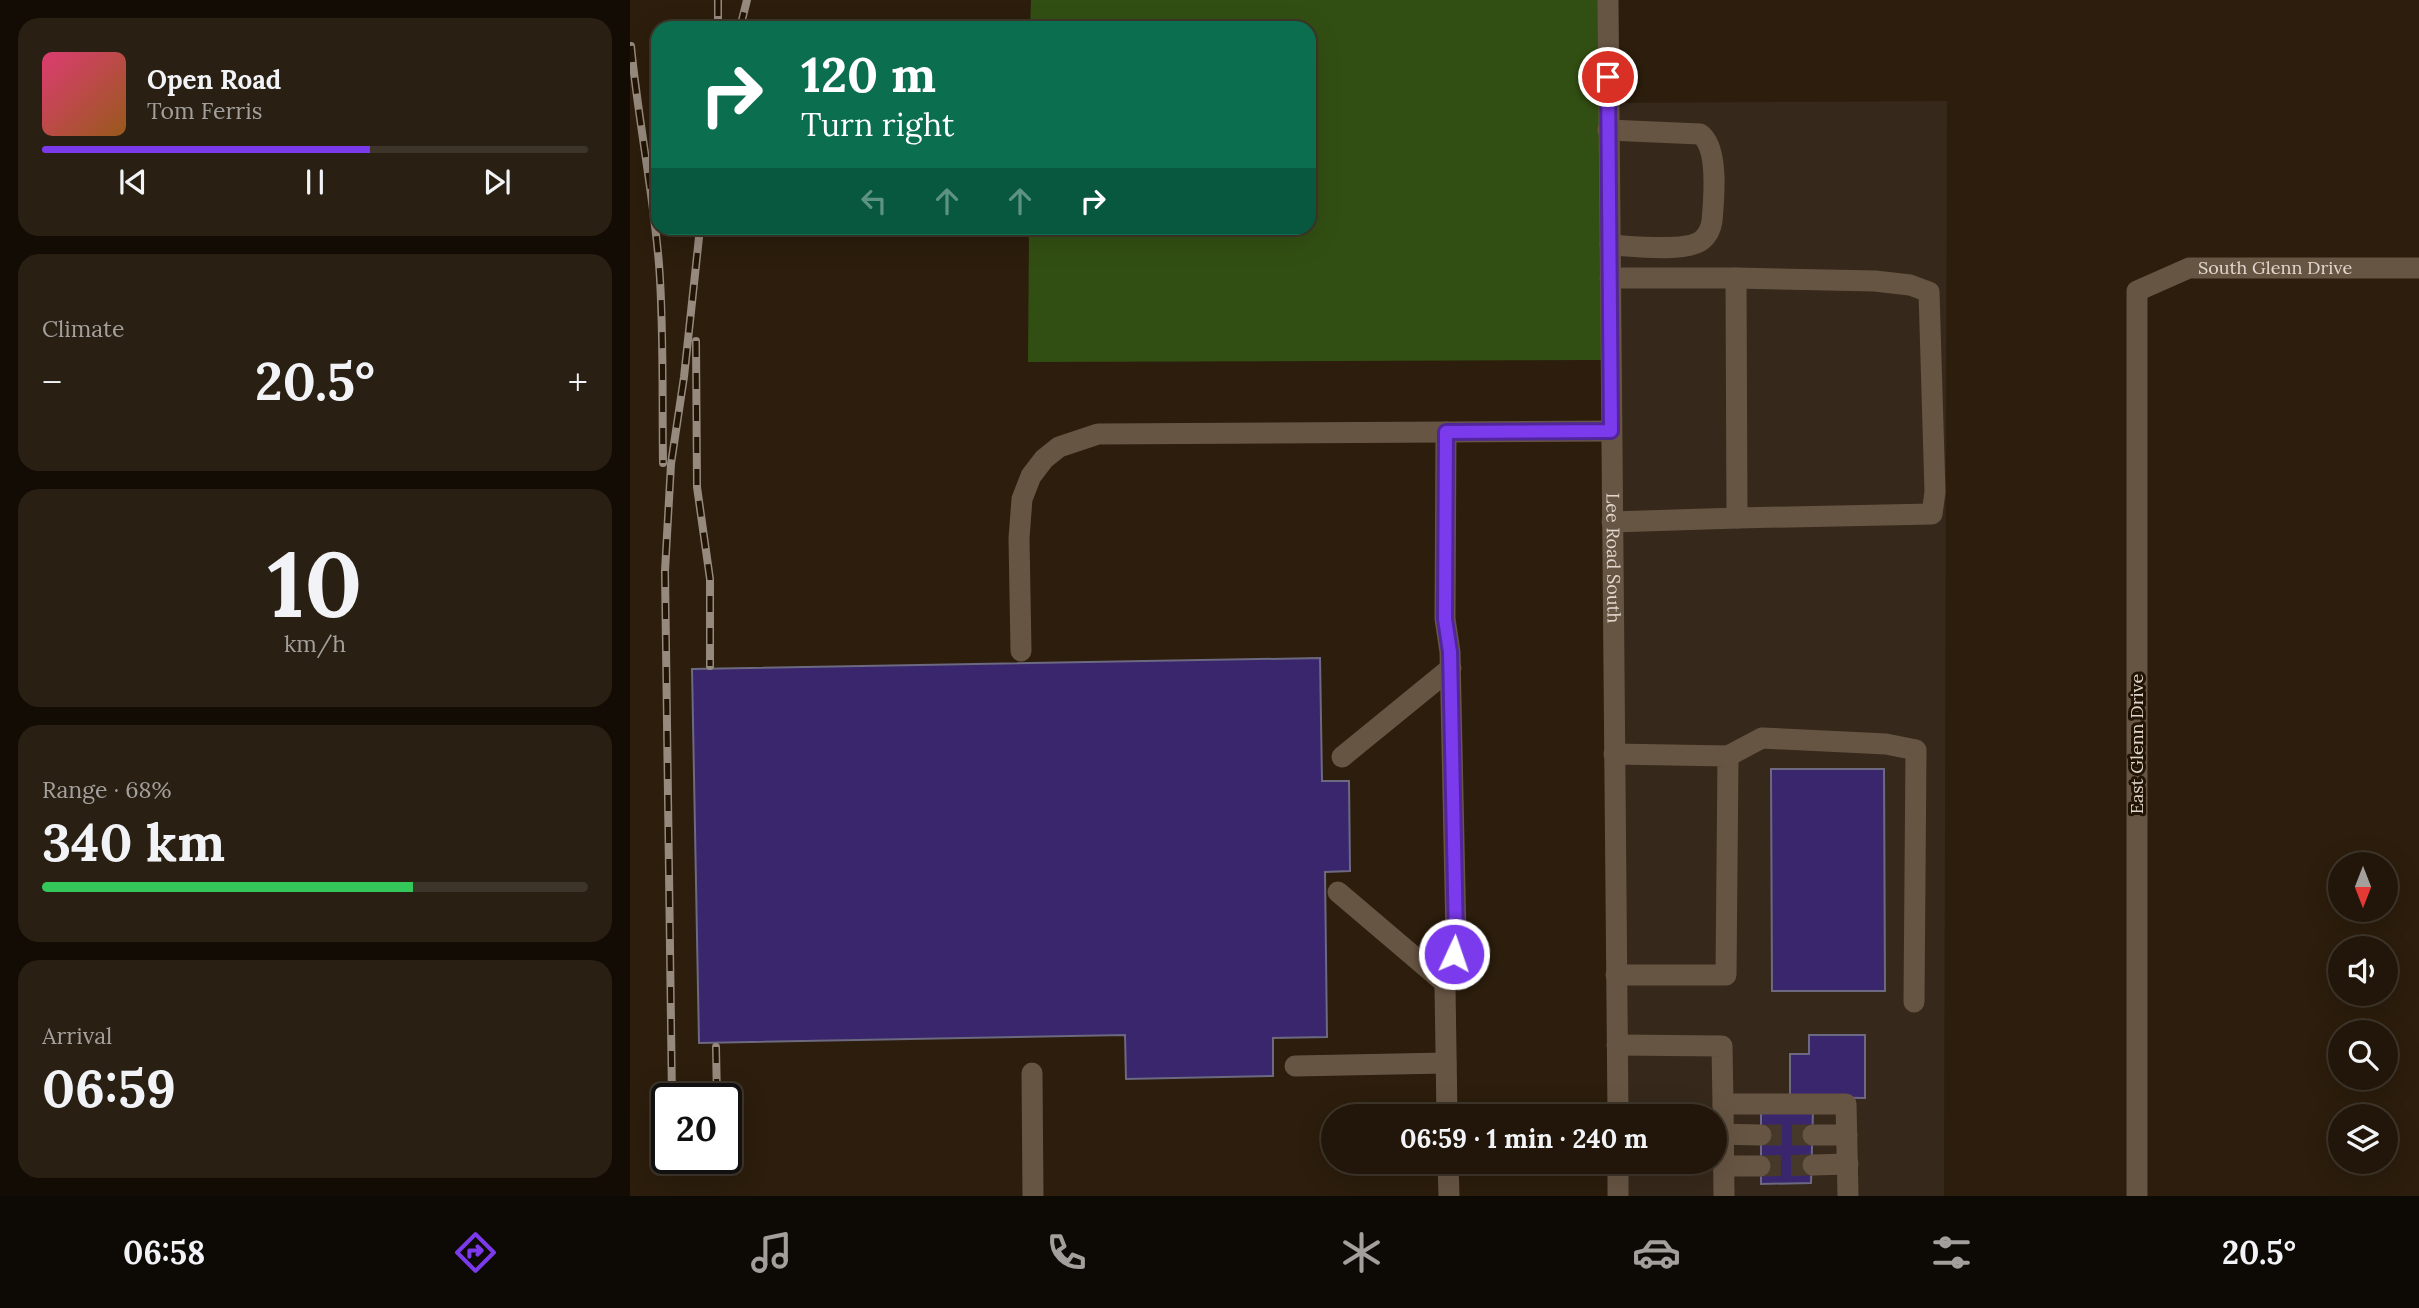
<!DOCTYPE html>
<meta charset="utf-8">
<style>
:root{--surface:#211609;--page:#291f12;--text:#f1f3f6;--muted:#a29f9c;--line:#3e352a;--accent:#7c3aed}
body{margin:0;font-family:Lora,serif;background:var(--page);color:var(--text);height:100vh;display:flex;flex-direction:column;font-size:26px;white-space:nowrap}
*{box-sizing:border-box;margin:0}
p{font-size:23px;color:var(--muted)}
.icon{flex:none;width:38px;height:38px;fill:none;stroke:currentColor;stroke-width:2;stroke-linecap:round;stroke-linejoin:round}
.map{position:relative;flex:1;overflow:hidden}
.sheet{display:flex;flex-direction:column;gap:18px;padding:18px;background:#120c05;width:630px}
.sheet>*{flex:none}
.hud{position:absolute;left:21px;top:21px;width:665px;height:214px;border-radius:21px;box-shadow:0 7px 28px #0002,0 0 0 2px var(--line);background:#0b6e4f;color:#fff;overflow:hidden}
.needle{width:46px;rotate:180deg}
.controls{position:absolute;left:1698px;top:852px;display:grid;gap:14px}
.controls a{display:grid;place-items:center;width:70px;height:70px;border-radius:50%;background:var(--surface);box-shadow:0 7px 28px #0002,0 0 0 2px var(--line);font-size:35px}
.speed{position:absolute;left:21px;top:1083px;display:flex;gap:14px;font-size:35px;font-weight:700;text-align:center}
.speed>*{display:grid;place-content:center;width:91px;height:91px;border-radius:50%;background:var(--surface);box-shadow:0 7px 28px #0002,0 0 0 2px var(--line);line-height:1}
.speed .limit{border:4px solid #111;border-radius:10px;background:#fff;color:#111}
.pin{position:absolute;display:grid;place-items:center;width:60px;height:60px;color:#fff;margin:-30px;border:4px solid #fff;border-radius:50%;box-shadow:0 2px 7px #0007}
.me{position:absolute;width:77px;margin:-38px;rotate:3deg;stroke-linejoin:round;filter:drop-shadow(0 0 5px #0008)}
.turn{display:flex;align-items:center;gap:24px;height:147px;padding:0 35px;font-size:32px}
.turn .icon{width:91px;height:91px;stroke-width:2.5}
.turn b{display:block;font-size:49px;line-height:60px}
.lanes{display:flex;align-items:center;height:66px;padding:0 35px;background:#0003;justify-content:center;gap:35px;direction:ltr}
.lanes .off{opacity:.35}
.big{font-size:52px;font-weight:700;line-height:1.1}
.sheet .tile{flex:1;display:flex;flex-direction:column;justify-content:center;gap:10px;min-width:0;padding:0 24px;border-radius:21px;background:var(--page)}
.sheet .dial{align-items:center;gap:0}
.dial b{font-size:91px;line-height:1}
.song{display:flex;align-items:center;gap:21px}
.cover{width:84px;height:84px;border-radius:10px;background:linear-gradient(135deg,hsl(340 70% 55%),hsl(30 70% 35%))}
.played{height:7px;border-radius:4px;background:linear-gradient(90deg,var(--accent) 60%,var(--line) 60%)}
.keys{display:flex;justify-content:space-around;direction:ltr}
.heat{display:flex;justify-content:space-between;align-items:center;font-size:38px;direction:ltr}
.charge{height:10px;border-radius:5px;background:linear-gradient(90deg,#34c759 68%,var(--line) 0)}
.trip{position:absolute;left:691px;top:1104px;width:406px;height:70px;border-radius:35px;background:var(--surface);box-shadow:0 7px 28px #0002,0 0 0 2px var(--line);font-weight:700;line-height:70px;text-align:center}
.menu{display:flex;height:112px;justify-content:space-around;align-items:center;background:#0d0904;color:var(--muted)}
.menu .icon{width:49px;height:49px}
.menu .active{color:var(--accent)}
.menu b{font-size:32px;color:var(--text)}
main{display:flex;flex:1;min-height:0}
.map>svg:first-child{display:block}
</style>
<main>
<section class="sheet">
<div class="tile">
<div class="song"><i class="cover"></i><div><b>Open Road</b><p>Tom Ferris</p></div></div>
<div class="played"></div>
<div class="keys"><svg class="icon" aria-label="previous" viewBox="0 0 24 24"><path d="M18 5L8 12l10 7zM5 5v14"/></svg><svg class="icon" aria-label="pause" viewBox="0 0 24 24"><path d="M8 5v14M16 5v14"/></svg><svg class="icon" aria-label="next" viewBox="0 0 24 24"><path d="M6 5l10 7-10 7zM19 5v14"/></svg></div>
</div>
<div class="tile"><p>Climate</p>
<div class="heat"><a>−</a><b class="big">20.5°</b><a>+</a></div>
</div>
<div class="tile dial"><b>10</b><p>km/h</p></div>
<div class="tile"><p>Range · 68%</p><b class="big">340 km</b><div class="charge"></div></div>
<div class="tile"><p>Arrival</p><b class="big">06:59</b></div>
</section>
<div class="map">
<svg width="1789" height="1196" viewBox="0 0 1789 1196">
<rect width="100%" height="100%" fill="#2c1d0c"/>
<polygon fill="#36291b" points="1317,101 1314,1196 988,1196 988,1162 1085,1162 1085,1116 987,1116 978,103"/>
<polygon fill="#324f13" points="401,0 978,0 981,360 398,362 399,228 679,228 679,28 400,28"/>
<g fill="#39266c" stroke="#6c6980" stroke-width="2">
<polygon points="690,658 692,781 719,781 720,871 695,872 697,1037 643,1038 643,1076 496,1079 495,1035 69,1043 62,669"/>
<polygon points="1141,769 1254,769 1255,991 1142,991"/>
<polygon points="1179,1035 1235,1035 1235,1098 1160,1097 1160,1054 1179,1054"/>
<polygon points="1131,1110 1183,1110 1181,1183 1131,1184"/>
</g>
<g fill="none" stroke-linecap="round" stroke-linejoin="round">
<g stroke="#473929" stroke-width="21" stroke-dasharray="21 10" stroke-linecap="butt">
<polyline points="1131,1135 1183,1135"/>
<polyline points="1130,1166 1183,1165"/>
</g>
<g stroke="#675543" stroke-width="21">
<path id="s1" d="M978,0L988,1116"/>
<path d="M978,130L1070,134C1089,147 1084,199 1082,221C1081,228 1078,235 1072,240C1056,253 1001,246 980,245"/>
<polyline points="980,278 1106,278 1107,518 982,522"/>
<polyline points="1106,278 1245,281 1280,285 1299,292 1305,492 1302,514 1107,518"/>
<polyline points="391,651 389,538 392,499 401,476 414,459 429,447 468,434 816,432"/>
<polyline points="984,754 1098,756 1096,975 986,975"/>
<polyline points="1098,756 1132,738 1256,744 1286,750 1284,1002"/>
<polyline points="712,757 821,668"/>
<polyline points="708,892 815,983"/>
<polyline points="987,1045 1092,1046 1093,1104"/>
<polyline points="665,1066 816,1063"/>
<polyline points="402,1073 403,1196"/>
<path d="M817,1116L815,987C816,970 824,954 826,937L820,652L815,619L816,432L981,431"/>
<polyline points="1085,1134 1131,1135"/>
<polyline points="1183,1135 1217,1135"/>
<polyline points="818,1162 819,1196"/>
<polyline points="988,1162 988,1196"/>
<polyline points="1183,1165 1218,1164"/>
<polyline points="1094,1166 1130,1166"/>
<polyline points="1094,1196 1093,1104 1216,1104 1218,1196"/>
<path id="s2" d="M1507,1196V291L1559,268H1789"/>
</g>
<defs>
<g id="rail">
<polyline points="88,0 88,28"/>
<polyline points="110,28 117,0"/>
<path d="M1,46C8,119 23,191 29,264C34,330 32,396 33,463"/>
<polyline points="66,341 67,487 80,579 80,666"/>
<polyline points="86,1047 87,1099"/>
<polyline points="42,1099 35,571 41,464 54,377 70,228"/>
</g>
</defs>
<use href="#rail" stroke="#96897d" stroke-width="8"/>
<use href="#rail" stroke="#221404" stroke-width="5" stroke-dasharray="16" stroke-linecap="butt"/>
</g>
<g fill="none" stroke-linecap="round" stroke-linejoin="round">
<defs>
<polyline id="route" points="824,954 826,937 820,652 815,619 816,432 981,431 978,77"/>
</defs>
<use href="#route" stroke="#51269a" stroke-width="18"/>
<use href="#route" stroke="#7c3aed" stroke-width="12"/>
</g>
<g text-anchor="middle" stroke-width="6" stroke-linejoin="round" paint-order="stroke">
<g font-size="18" fill="#e2d7cd" stroke="#221404">
<text dy="6" stroke="none"><textPath href="#s2" startOffset="1048">South Glenn Drive</textPath></text>
<text dy="6" stroke="none"><textPath href="#s1" startOffset="558">Lee Road South</textPath></text>
<text transform="translate(1507 744) rotate(-90)" y="6">East Glenn Drive</text>
</g>
</g>
</svg>
<div class="controls">
<a><svg class="needle" viewBox="-14 -14 28 28"><path d="M0-13l5 13h-10z" fill="#e53935"/><path d="M0 13l5-13h-10z" fill="#a29f9c"/></svg></a>
<a><svg class="icon" aria-label="sound" viewBox="0 0 24 24"><path d="M4 9h4l5-4v14l-5-4H4zM17 9q2 3 0 6"/></svg></a>
<a><svg class="icon" aria-label="search" viewBox="0 0 24 24"><circle cx="10" cy="10" r="6"/><path d="M15 15l6 6"/></svg></a>
<a><svg class="icon" aria-label="layers" viewBox="0 0 24 24"><path d="M12 4l9 5-9 5-9-5zM3 14l9 5 9-5"/></svg></a>
</div>
<div class="speed"><div class="limit">20</div></div>
<div class="pin" style="left:978px;top:77px;background:#d93025"><svg class="icon" aria-label="arrive" viewBox="0 0 24 24"><path d="M6 21V4h12l-3 4 3 4H6"/></svg></div>
<svg class="me" style="left:824px;top:954px" viewBox="-20 -20 40 40"><circle r="17" fill="#7c3aed" stroke="#fff" stroke-width="3"/><path d="M0-11L8 9 0 5-8 9z" fill="#fff"/></svg>
<div class="trip">06:59 · 1 min · 240 m</div>
<div class="hud">
<div class="turn"><svg class="icon" aria-label="right" viewBox="0 0 24 24"><path d="M7 20v-9h11M14 6l5 5-5 5"/></svg><div><b>120 m</b>Turn right</div></div>
<div class="lanes"><svg class="icon off" aria-label="left" viewBox="0 0 24 24"><path d="M17 20v-9H6M10 6l-5 5 5 5"/></svg><svg class="icon off" aria-label="ahead" viewBox="0 0 24 24"><path d="M12 20V5M6 11l6-6 6 6"/></svg><svg class="icon off" aria-label="ahead" viewBox="0 0 24 24"><path d="M12 20V5M6 11l6-6 6 6"/></svg><svg class="icon" aria-label="right" viewBox="0 0 24 24"><path d="M7 20v-9h11M14 6l5 5-5 5"/></svg></div>
</div>
</div>
</main>
<nav class="menu">
<b>06:58</b>
<svg class="icon active" aria-label="directions" viewBox="0 0 24 24"><path d="M12 3l9 9-9 9-9-9zM9 14v-3h6M13 9l2 2-2 2"/></svg>
<svg class="icon" aria-label="music" viewBox="0 0 24 24"><path d="M9 18V5l10-2v13"/><circle cx="6" cy="18" r="3"/><circle cx="16" cy="16" r="3"/></svg>
<svg class="icon" aria-label="phone" viewBox="0 0 24 24"><path d="M5 4h4l2 5-3 2q2 4 5 5l2-3 5 2v4C11 20 4 13 5 4z"/></svg>
<svg class="icon" aria-label="climate" viewBox="0 0 24 24"><path d="M12 3v18M4 7l16 10M4 17L20 7"/></svg>
<svg class="icon" aria-label="car" viewBox="0 0 24 24"><path d="M5 17H2v-5l4-1 3-4h7l3 4 3 1v5h-3M9 17h6M6 11h13"/><circle cx="7" cy="17" r="2"/><circle cx="17" cy="17" r="2"/></svg>
<svg class="icon" aria-label="filters" viewBox="0 0 24 24"><path d="M4 7h16M4 17h16"/><circle cx="9" cy="7" r="2"/><circle cx="15" cy="17" r="2"/></svg>
<b>20.5°</b>
</nav>
